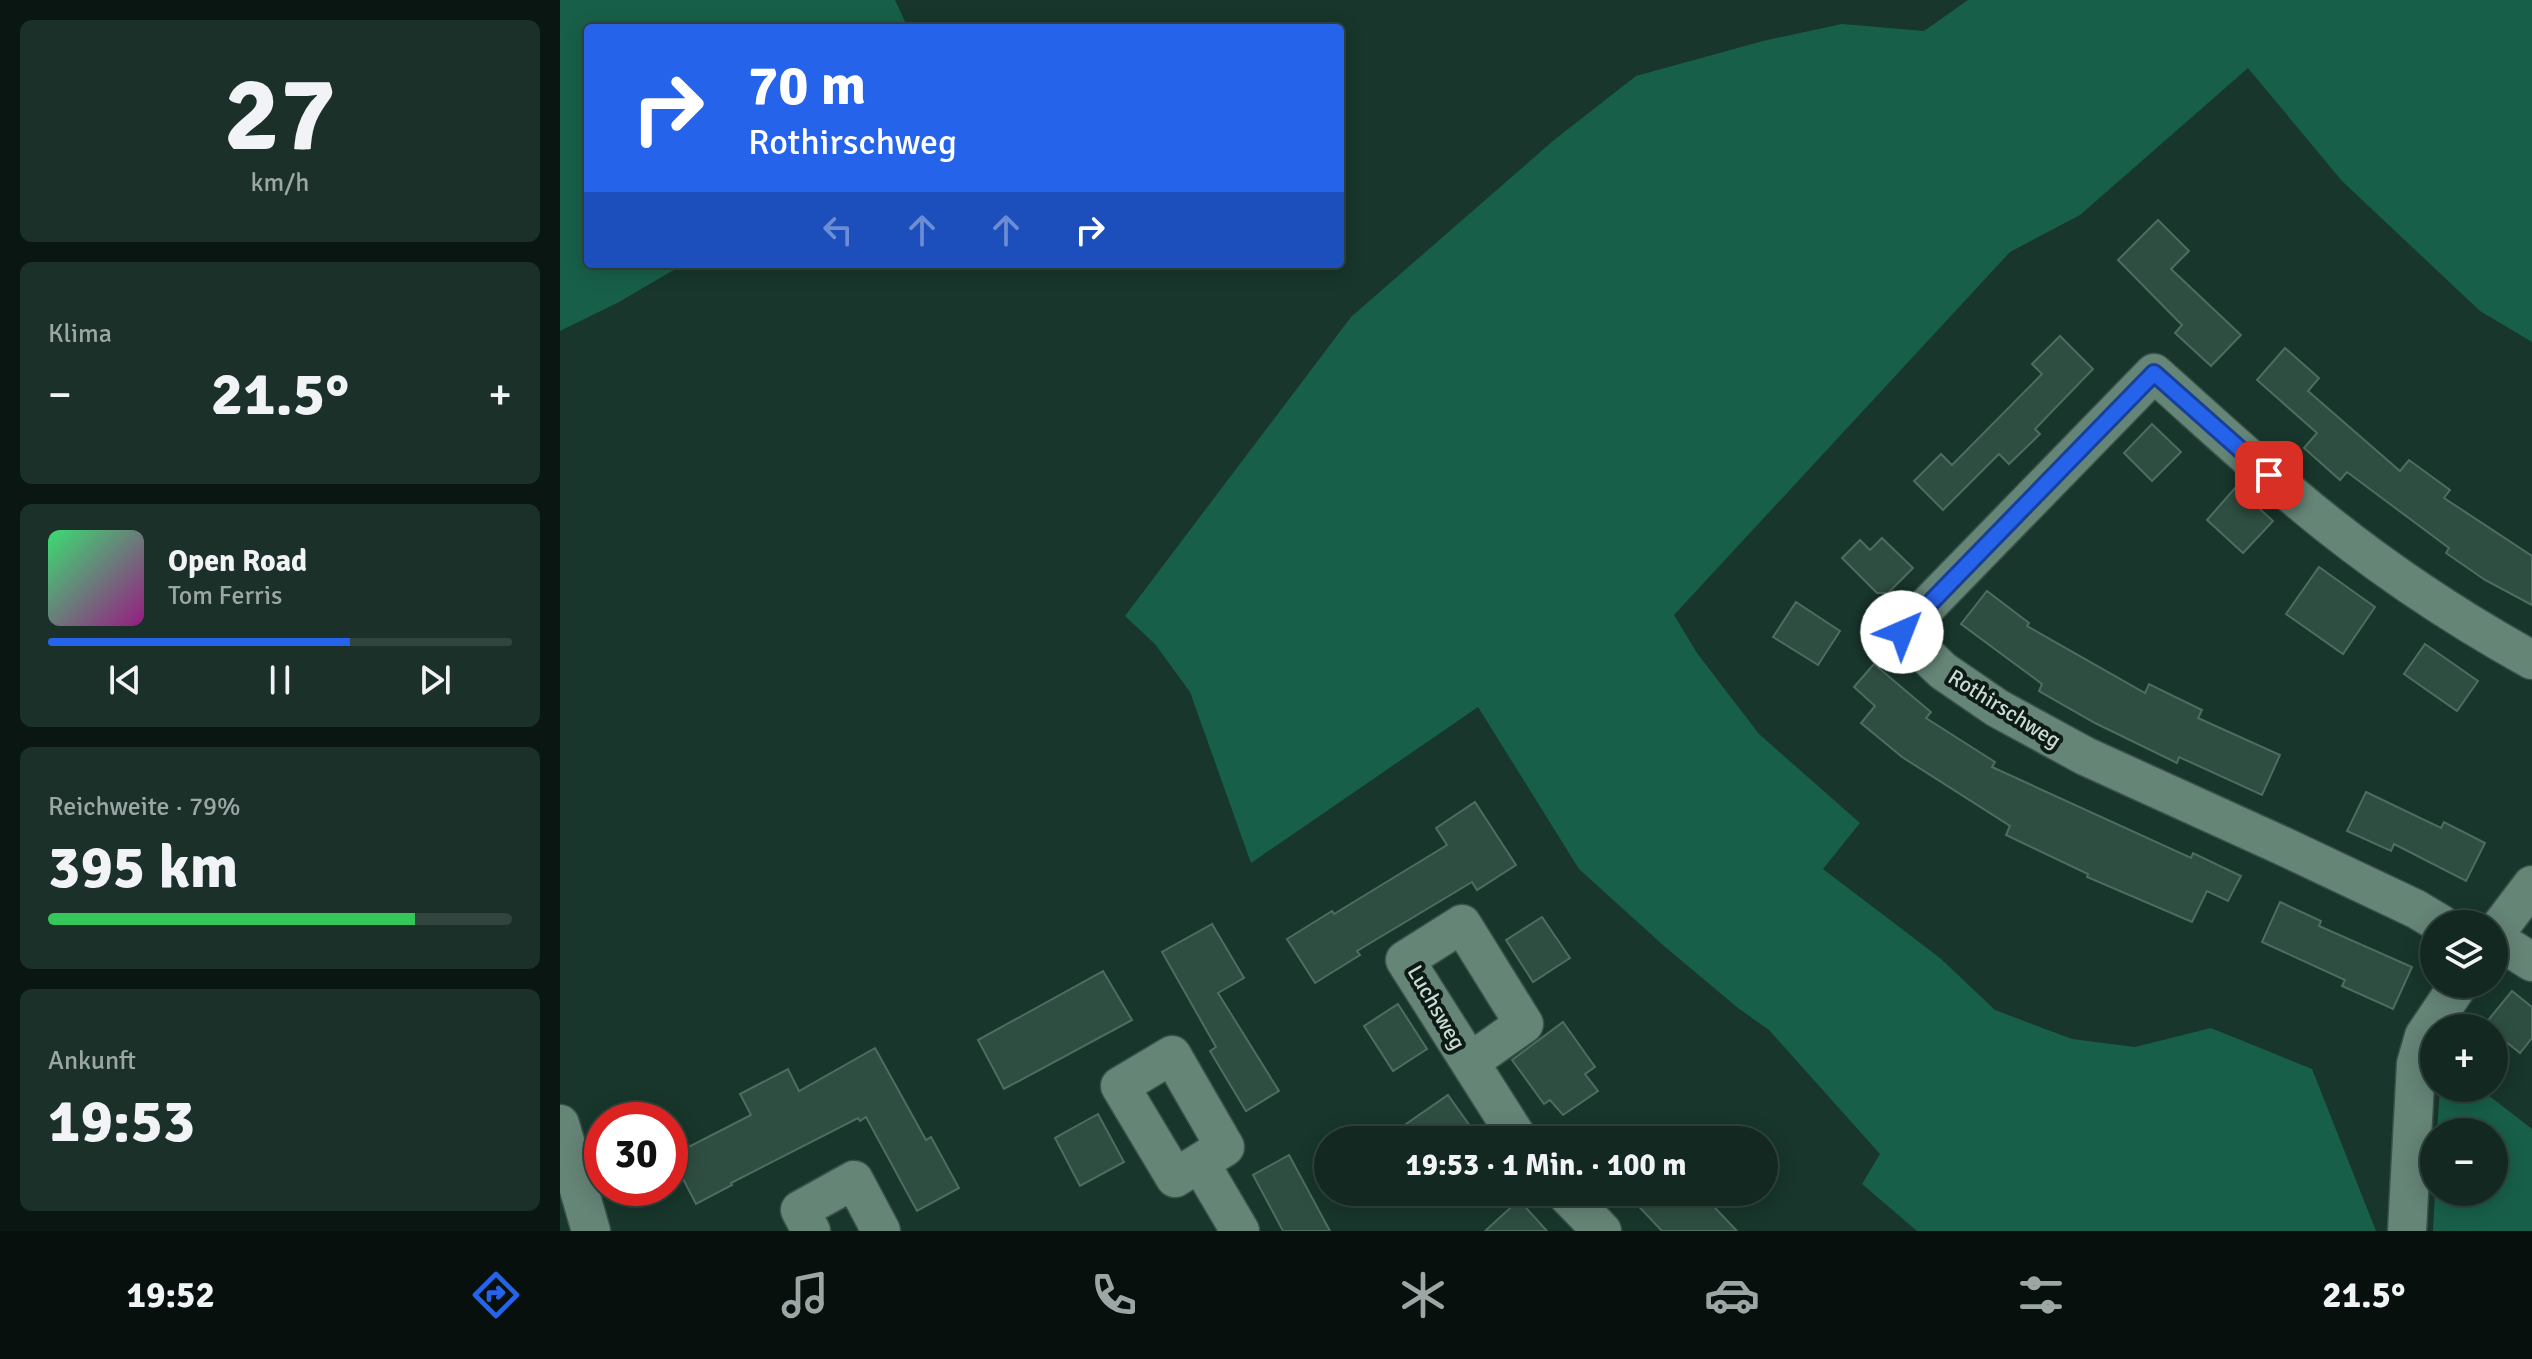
<!DOCTYPE html>
<html lang="de">
<meta charset="utf-8">
<style>
:root{--surface:#122820;--page:#1b3029;--text:#f1f3f6;--muted:#9ca6a5;--line:#31443e;--accent:#2563eb}
body{margin:0;font-family:Signika,sans-serif;background:var(--page);color:var(--text);height:100vh;display:flex;flex-direction:column;font-size:30px;white-space:nowrap}
*{box-sizing:border-box;margin:0}
p{font-size:26px;color:var(--muted)}
.icon{flex:none;width:44px;height:44px;fill:none;stroke:currentColor;stroke-width:2;stroke-linecap:round;stroke-linejoin:round}
.map{position:relative;flex:1;overflow:hidden}
.details{display:flex;flex-direction:column;gap:20px;padding:20px;background:#0a1612;width:560px}
.details>*{flex:none}
.hud{position:absolute;left:24px;top:24px;width:760px;height:244px;border-radius:8px;box-shadow:0 4px 20px #0003,0 0 0 2px var(--line);background:#2563eb;color:#fff;overflow:hidden}
.buttons{position:absolute;left:1860px;top:910px;display:grid;gap:16px}
.buttons a{display:grid;place-items:center;width:88px;height:88px;border-radius:50%;background:var(--surface);box-shadow:0 4px 20px #0003,0 0 0 2px var(--line);font-size:40px}
.speed{position:absolute;left:24px;top:1102px;display:flex;gap:16px;font-size:40px;font-weight:700;text-align:center}
.speed>*{display:grid;place-content:center;width:104px;height:104px;border-radius:50%;background:var(--surface);box-shadow:0 4px 20px #0003,0 0 0 2px var(--line);line-height:1}
.speed .limit{border:12px solid #d22;background:#fff;color:#111}
.pin{position:absolute;display:grid;place-items:center;width:68px;height:68px;color:#fff;margin:-34px;border-radius:16px;box-shadow:0 4px 12px #0006}
.me{position:absolute;width:88px;margin:-44px;rotate:44deg;stroke-linejoin:round;filter:drop-shadow(0 0 6px #0008)}
.turn{display:flex;align-items:center;gap:28px;height:168px;padding:0 32px;font-size:36px}
.turn .icon{width:104px;height:104px;stroke-width:2.5}
.turn b{display:block;font-size:56px;line-height:68px}
.lanes{display:flex;align-items:center;height:76px;padding:0 32px;background:#0003;justify-content:center;gap:40px;direction:ltr}
.lanes .off{opacity:.35}
.big{font-size:60px;font-weight:700;line-height:1.1}
.details .widget{flex:1;display:flex;flex-direction:column;justify-content:center;gap:12px;min-width:0;padding:0 28px;border-radius:12px;background:var(--page)}
.details .dial{align-items:center;gap:0}
.dial b{font-size:104px;line-height:1}
.song{display:flex;align-items:center;gap:24px}
.cover{width:96px;height:96px;border-radius:12px;background:linear-gradient(135deg,hsl(140 70% 55%),hsl(310 70% 35%))}
.played{height:8px;border-radius:4px;background:linear-gradient(90deg,var(--accent) 65%,var(--line) 65%)}
.keys{display:flex;justify-content:space-around;direction:ltr}
.heat{display:flex;justify-content:space-between;align-items:center;font-size:44px;direction:ltr}
.charge{height:12px;border-radius:6px;background:linear-gradient(90deg,#34c759 79%,var(--line) 0)}
.trip{position:absolute;left:754px;top:1126px;width:464px;height:80px;border-radius:40px;background:var(--surface);box-shadow:0 4px 20px #0003,0 0 0 2px var(--line);font-weight:700;line-height:80px;text-align:center}
.tabs{display:flex;height:128px;justify-content:space-around;align-items:center;background:#07100d;color:var(--muted)}
.tabs .icon{width:56px;height:56px}
.tabs .selected{color:var(--accent)}
.tabs b{font-size:36px;color:var(--text)}
main{display:flex;flex:1;min-height:0}
.map>svg:first-child{display:block}
</style>
<main>
<section class="details">
<div class="widget dial"><b>27</b><p>km/h</p></div>
<div class="widget"><p>Klima</p>
<div class="heat"><a>−</a><b class="big">21.5°</b><a>+</a></div>
</div>
<div class="widget">
<div class="song"><i class="cover"></i><div><b>Open Road</b><p>Tom Ferris</p></div></div>
<div class="played"></div>
<div class="keys"><svg class="icon" aria-label="previous" viewBox="0 0 24 24"><path d="M18 5L8 12l10 7zM5 5v14"/></svg><svg class="icon" aria-label="pause" viewBox="0 0 24 24"><path d="M8 5v14M16 5v14"/></svg><svg class="icon" aria-label="next" viewBox="0 0 24 24"><path d="M6 5l10 7-10 7zM19 5v14"/></svg></div>
</div>
<div class="widget"><p>Reichweite · 79%</p><b class="big">395 km</b><div class="charge"></div></div>
<div class="widget"><p>Ankunft</p><b class="big">19:53</b></div>
</section>
<div class="map">
<svg width="1972" height="1231" viewBox="0 0 1972 1231">
<rect width="100%" height="100%" fill="#18362b"/>
<g fill="#185f49">
<polygon points="0,0 335,0 348,28 28,28 28,264 124,264 59,302 0,331"/>
<polygon points="1408,0 1972,0 1972,342 1920,311 1782,181 1688,68 1520,215 1450,252 1114,615 1137,653 1199,734 1300,823 1263,869 1380,958 1435,1010 1512,1039 1575,1047 1651,1028 1752,1069 1816,1231 1357,1231 1302,1184 1320,1154 1209,1030 1178,1008 1104,946 1019,869 918,707 691,863 630,692 595,644 565,616 791,317 994,140 1076,76 1203,41 1282,24 1364,31"/>
<polygon points="1880,1088 1919,1088 1972,1129 1972,1231 1873,1231 1875,1192 1934,1192 1934,1132 1877,1132"/>
</g>
<g fill="#2f4e42" stroke="#4d6d60" stroke-width="2">
<polygon points="1598,220 1629,251 1611,269 1681,335 1651,366 1615,333 1622,325 1558,260"/>
<polygon points="1500,336 1533,369 1475,429 1480,434 1449,464 1439,454 1383,510 1354,481 1381,454 1392,465 1482,374 1472,364"/>
<polygon points="1725,348 1759,378 1748,391 1840,471 1849,460 1890,490 1884,498 1972,556 1972,605 1925,580 1886,553 1889,548 1787,472 1780,480 1744,448 1757,433 1697,380"/>
<polygon points="1592,424 1621,452 1592,481 1564,453"/>
<polygon points="1676,487 1713,521 1683,553 1647,520"/>
<polygon points="1322,538 1353,568 1328,593 1317,593 1282,558 1300,540 1310,550"/>
<polygon points="1759,567 1815,607 1783,654 1726,614"/>
<polygon points="1427,591 1469,623 1467,626 1585,693 1589,684 1642,710 1638,718 1720,755 1702,795 1619,757 1617,763 1535,723 1479,691 1482,684 1401,624"/>
<polygon points="1236,602 1280,631 1258,665 1213,637"/>
<polygon points="1865,644 1918,681 1897,711 1844,674"/>
<polygon points="1314,664 1371,712 1366,718 1435,762 1432,767 1631,858 1633,853 1681,876 1668,901 1647,891 1632,922 1527,877 1528,874 1446,835 1450,826 1342,757 1301,723 1315,706 1294,687"/>
<polygon points="1806,792 1881,828 1884,822 1925,843 1906,881 1834,844 1831,851 1787,831"/>
<polygon points="915,802 956,865 917,890 912,882 797,951 800,955 755,983 727,939 772,911 774,914 887,845 876,828"/>
<polygon points="1720,902 1761,921 1759,926 1852,967 1833,1009 1782,986 1785,980 1702,942"/>
<polygon points="982,917 1010,958 973,982 946,940"/>
<polygon points="652,924 684,978 658,993 719,1091 686,1111 650,1051 656,1047 602,952"/>
<polygon points="543,971 572,1020 444,1089 418,1040"/>
<polygon points="1952,991 1972,1007 1972,1038 1960,1053 1934,1032 1934,1028 1925,1024"/>
<polygon points="838,1004 867,1049 833,1071 804,1026"/>
<polygon points="1003,1022 1035,1067 1025,1074 1038,1091 1003,1115 990,1100 984,1104 952,1060"/>
<polygon points="315,1048 366,1140 371,1137 399,1188 357,1211 306,1117 300,1121 298,1118 171,1183 172,1185 136,1204 111,1156 191,1115 180,1094 228,1069 239,1091"/>
<polygon points="888,1095 920,1140 823,1140"/>
<polygon points="538,1114 564,1162 520,1186 495,1138"/>
<polygon points="729,1155 770,1231 723,1231 693,1175"/>
<polygon points="1065,1192 1140,1192 1177,1231 1102,1231"/>
<polygon points="959,1200 987,1231 925,1231"/>
</g>
<g fill="none" stroke-linecap="round" stroke-linejoin="round">
<defs>
<g id="street">
<path d="M1881,924L1856,909L1725,847L1525,756L1437,708L1383,671L1342,632L1594,373C1639,413 1684,455 1731,494C1805,557 1887,613 1972,660"/>
<polyline points="1934,935 1972,885"/>
<polyline points="1934,938 1972,962"/>
<polygon points="612,1055 665,1147 615,1178 560,1086"/>
<polyline points="910,1062 964,1024 902,924 845,960 959,1140"/>
<polyline points="0,1124 31,1231"/>
<polyline points="640,1163 680,1231"/>
<polyline points="1004,1192 1042,1231"/>
<polyline points="251,1231 240,1210 294,1180 321,1231"/>
<polyline points="1847,1231 1856,1064 1864,1036 1899,984"/>
</g>
</defs>
<use href="#street" stroke="#395249" stroke-width="41"/>
<use href="#street" stroke="#658577" stroke-width="38"/>
</g>
<g fill="none" stroke-linecap="round" stroke-linejoin="round">
<defs>
<polyline id="route" points="1342,632 1594,373 1709,475"/>
</defs>
<use href="#route" stroke="#184099" stroke-width="20"/>
<use href="#route" stroke="#2563eb" stroke-width="14"/>
</g>
<g text-anchor="middle" stroke-width="8" stroke-linejoin="round" paint-order="stroke">
<g font-size="22" fill="#cadbd3" stroke="#0d1a15">
<text transform="translate(1445 708) rotate(32)" y="8">Rothirschweg</text>
<text transform="translate(877 1007) rotate(60)" y="8">Luchsweg</text>
</g>
</g>
</svg>
<div class="buttons">
<a><svg class="icon" aria-label="layers" viewBox="0 0 24 24"><path d="M12 4l9 5-9 5-9-5zM3 14l9 5 9-5"/></svg></a>
<a>+</a>
<a>−</a>
</div>
<div class="speed"><div class="limit">30</div></div>
<div class="pin" style="left:1709px;top:475px;background:#d93025"><svg class="icon" aria-label="arrive" viewBox="0 0 24 24"><path d="M6 21V4h12l-3 4 3 4H6"/></svg></div>
<svg class="me" style="left:1342px;top:632px" viewBox="-20 -20 40 40"><circle r="19" fill="#fff"/><path d="M0-13L10 11 0 6-10 11z" fill="#2563eb"/></svg>
<div class="trip">19:53 · 1 Min. · 100 m</div>
<div class="hud">
<div class="turn"><svg class="icon" aria-label="right" viewBox="0 0 24 24"><path d="M7 20v-9h11M14 6l5 5-5 5"/></svg><div><b>70 m</b>Rothirschweg</div></div>
<div class="lanes"><svg class="icon off" aria-label="left" viewBox="0 0 24 24"><path d="M17 20v-9H6M10 6l-5 5 5 5"/></svg><svg class="icon off" aria-label="ahead" viewBox="0 0 24 24"><path d="M12 20V5M6 11l6-6 6 6"/></svg><svg class="icon off" aria-label="ahead" viewBox="0 0 24 24"><path d="M12 20V5M6 11l6-6 6 6"/></svg><svg class="icon" aria-label="right" viewBox="0 0 24 24"><path d="M7 20v-9h11M14 6l5 5-5 5"/></svg></div>
</div>
</div>
</main>
<nav class="tabs">
<b>19:52</b>
<svg class="icon selected" aria-label="directions" viewBox="0 0 24 24"><path d="M12 3l9 9-9 9-9-9zM9 14v-3h6M13 9l2 2-2 2"/></svg>
<svg class="icon" aria-label="music" viewBox="0 0 24 24"><path d="M9 18V5l10-2v13"/><circle cx="6" cy="18" r="3"/><circle cx="16" cy="16" r="3"/></svg>
<svg class="icon" aria-label="phone" viewBox="0 0 24 24"><path d="M5 4h4l2 5-3 2q2 4 5 5l2-3 5 2v4C11 20 4 13 5 4z"/></svg>
<svg class="icon" aria-label="climate" viewBox="0 0 24 24"><path d="M12 3v18M4 7l16 10M4 17L20 7"/></svg>
<svg class="icon" aria-label="car" viewBox="0 0 24 24"><path d="M5 17H2v-5l4-1 3-4h7l3 4 3 1v5h-3M9 17h6M6 11h13"/><circle cx="7" cy="17" r="2"/><circle cx="17" cy="17" r="2"/></svg>
<svg class="icon" aria-label="filters" viewBox="0 0 24 24"><path d="M4 7h16M4 17h16"/><circle cx="9" cy="7" r="2"/><circle cx="15" cy="17" r="2"/></svg>
<b>21.5°</b>
</nav>
